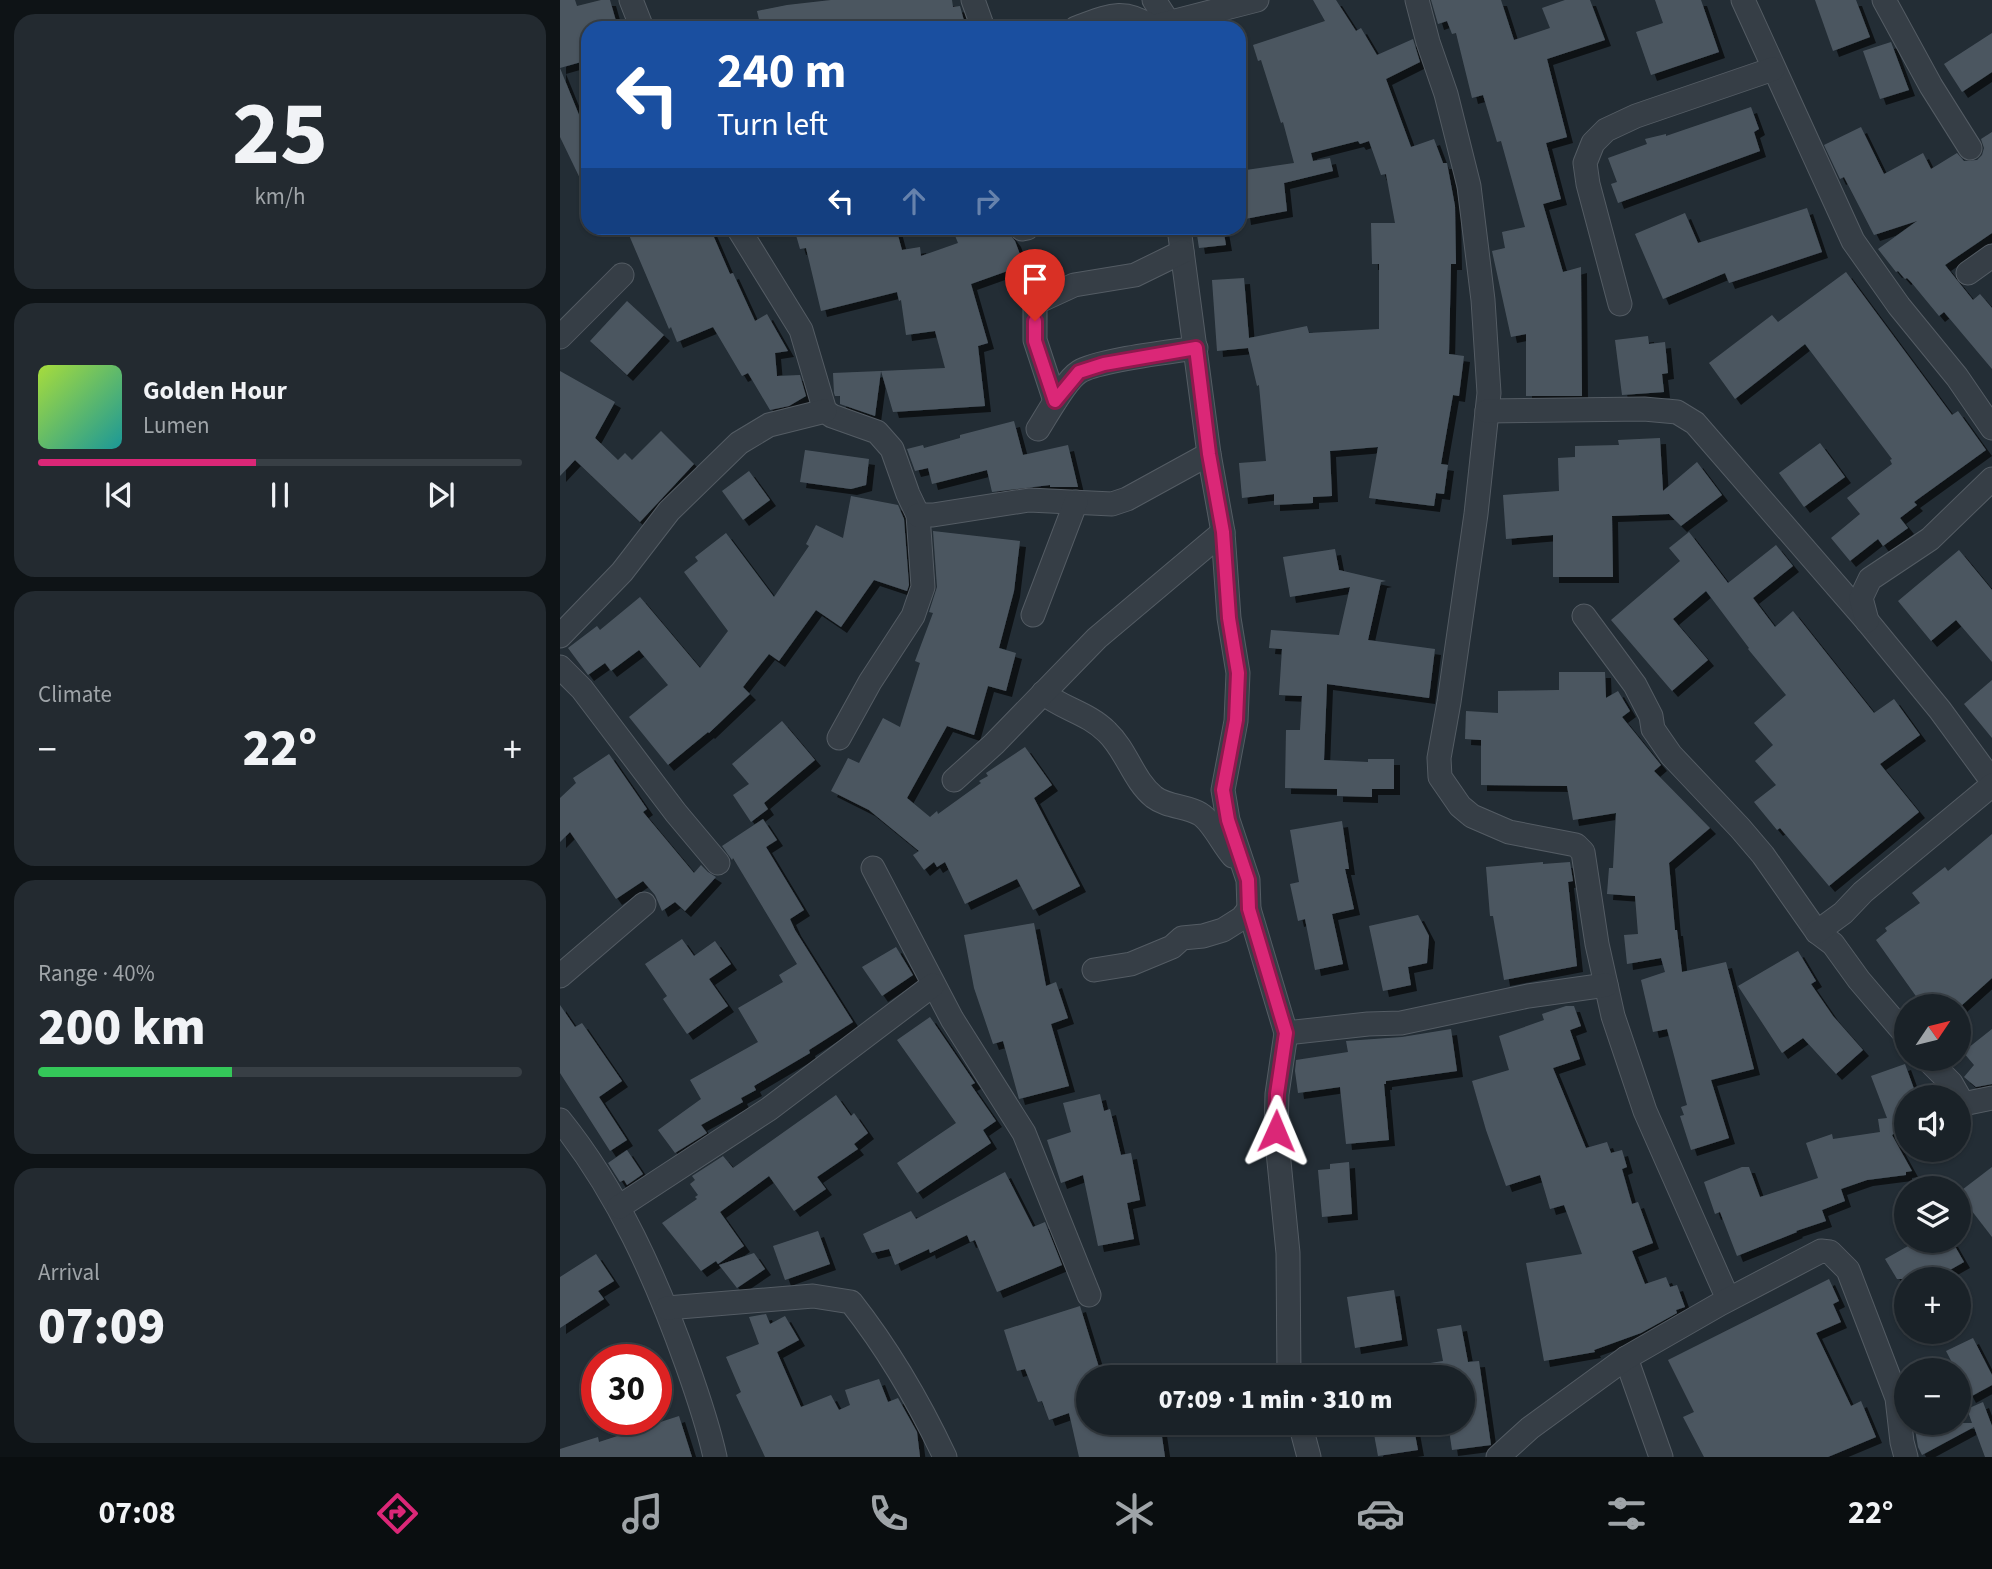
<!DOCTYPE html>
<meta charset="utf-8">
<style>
:root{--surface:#1a2228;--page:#232a30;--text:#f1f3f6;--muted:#9fa4a8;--line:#383f45;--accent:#db2777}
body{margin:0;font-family:"Source Sans 3",sans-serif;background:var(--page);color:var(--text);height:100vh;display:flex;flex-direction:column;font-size:26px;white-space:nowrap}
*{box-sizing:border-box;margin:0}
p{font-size:23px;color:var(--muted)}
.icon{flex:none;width:38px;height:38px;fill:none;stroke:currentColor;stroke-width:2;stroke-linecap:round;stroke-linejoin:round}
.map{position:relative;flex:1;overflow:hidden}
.panel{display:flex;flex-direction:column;gap:14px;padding:14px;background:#0e1316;width:560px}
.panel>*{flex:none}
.guide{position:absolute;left:21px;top:21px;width:665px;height:214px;border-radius:21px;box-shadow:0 2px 5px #0004,0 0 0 2px var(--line);background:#1a4fa0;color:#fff;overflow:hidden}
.needle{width:46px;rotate:55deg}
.controls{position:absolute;left:1334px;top:994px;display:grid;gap:14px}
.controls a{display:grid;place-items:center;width:77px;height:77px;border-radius:50%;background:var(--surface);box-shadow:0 2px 5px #0004,0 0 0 2px var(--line);font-size:35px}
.speed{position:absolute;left:21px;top:1344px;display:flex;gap:14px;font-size:35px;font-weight:700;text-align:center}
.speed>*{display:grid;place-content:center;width:91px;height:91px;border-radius:50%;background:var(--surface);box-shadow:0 2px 5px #0004,0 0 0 2px var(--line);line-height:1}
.speed .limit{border:10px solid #d22;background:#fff;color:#111}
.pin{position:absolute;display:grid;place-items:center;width:60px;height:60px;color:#fff;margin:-72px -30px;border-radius:50% 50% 50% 0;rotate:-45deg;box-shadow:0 0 7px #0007}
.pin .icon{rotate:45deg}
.me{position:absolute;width:77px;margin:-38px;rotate:1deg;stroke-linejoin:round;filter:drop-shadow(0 0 5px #0008)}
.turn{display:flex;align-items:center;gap:24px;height:147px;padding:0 21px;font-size:32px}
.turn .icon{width:91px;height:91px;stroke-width:2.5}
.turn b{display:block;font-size:49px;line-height:60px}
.lanes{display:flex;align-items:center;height:66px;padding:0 21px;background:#0003;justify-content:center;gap:35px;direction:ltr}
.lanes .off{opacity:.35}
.big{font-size:52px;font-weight:800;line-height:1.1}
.panel .widget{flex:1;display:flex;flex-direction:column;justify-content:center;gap:10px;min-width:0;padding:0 24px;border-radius:21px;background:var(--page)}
.panel .dial{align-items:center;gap:0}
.dial b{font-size:91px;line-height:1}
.song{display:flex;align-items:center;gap:21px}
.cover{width:84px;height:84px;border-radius:10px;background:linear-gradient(135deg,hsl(80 70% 55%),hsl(180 70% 35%))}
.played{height:7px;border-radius:4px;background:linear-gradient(90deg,var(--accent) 45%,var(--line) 45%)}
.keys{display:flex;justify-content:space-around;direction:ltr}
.heat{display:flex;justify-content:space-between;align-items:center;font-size:38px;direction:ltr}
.charge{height:10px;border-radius:5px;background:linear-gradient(90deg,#34c759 40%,var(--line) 0)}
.trip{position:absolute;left:516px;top:1365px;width:399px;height:70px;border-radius:35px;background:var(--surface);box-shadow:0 2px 5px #0004,0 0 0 2px var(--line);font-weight:800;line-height:70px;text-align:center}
.tab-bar{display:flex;height:112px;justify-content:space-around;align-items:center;background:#0a0e10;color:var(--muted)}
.tab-bar .icon{width:49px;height:49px}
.tab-bar .selected{color:var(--accent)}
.tab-bar b{font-size:32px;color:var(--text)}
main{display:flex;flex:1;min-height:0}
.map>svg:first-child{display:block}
</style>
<main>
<section class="panel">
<div class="widget dial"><b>25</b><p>km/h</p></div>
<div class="widget">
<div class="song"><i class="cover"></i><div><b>Golden Hour</b><p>Lumen</p></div></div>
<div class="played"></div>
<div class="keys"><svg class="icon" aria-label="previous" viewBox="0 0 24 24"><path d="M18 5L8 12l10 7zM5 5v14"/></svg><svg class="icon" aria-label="pause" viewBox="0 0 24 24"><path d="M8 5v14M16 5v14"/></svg><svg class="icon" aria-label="next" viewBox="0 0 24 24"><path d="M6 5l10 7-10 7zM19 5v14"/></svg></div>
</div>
<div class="widget"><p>Climate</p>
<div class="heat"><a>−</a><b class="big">22°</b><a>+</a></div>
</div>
<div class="widget"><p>Range · 40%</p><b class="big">200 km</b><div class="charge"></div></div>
<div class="widget"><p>Arrival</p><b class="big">07:09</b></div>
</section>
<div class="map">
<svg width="1432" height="1457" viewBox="0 0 1432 1457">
<defs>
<filter id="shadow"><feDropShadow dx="6" dy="6" stdDeviation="0" flood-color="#0009"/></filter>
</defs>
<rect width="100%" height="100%" fill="#232d35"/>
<g fill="#4c5761" filter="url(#shadow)">
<polygon points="0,0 15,0 17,6 41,0 50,0 58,28 28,28 28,60 0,68"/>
<polygon points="271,0 392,0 393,7 400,6 406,28 328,28 327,22 284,28 201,28 197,11 227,5"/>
<polygon points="753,0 776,0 796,31 801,28 817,55 853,39 860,62 826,79 851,147 874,139 883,163 887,163 895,206 896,264 891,264 889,354 904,356 899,396 893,395 881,464 888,465 884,494 876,493 874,506 809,498 818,447 770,451 772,496 753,497 753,503 714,505 714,494 682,498 679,463 706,461 699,385 697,386 688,348 657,351 652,280 684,278 689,338 747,326 749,333 819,329 819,264 812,264 811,223 835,223 826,174 821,175 809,141 800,144 798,141 751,153 753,161 770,158 773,171 724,183 727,211 685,219 679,171 734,163 723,122 721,123 701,60 698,61 693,45 765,21"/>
<polygon points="871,0 941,0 954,40 990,28 982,8 1005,0 1030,0 1045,40 987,59 1007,137 986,143 1001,199 983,204 1003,272 1021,267 1022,396 966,396 966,334 951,337 932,251 945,248 942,232 965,227 941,141 937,142 923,95 912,98 896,33 892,34 887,21 878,24"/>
<polygon points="1095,0 1141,0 1159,52 1091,75 1076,32 1103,23"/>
<polygon points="1255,0 1296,0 1310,37 1273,51"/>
<polygon points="1432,33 1432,72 1402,92 1384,64"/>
<polygon points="1331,42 1349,90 1320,99 1303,51"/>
<polygon points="0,68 28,137 28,195 0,137"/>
<polygon points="1191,107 1199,129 1194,132 1200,151 1058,203 1051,184 1057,182 1048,158 1087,144 1085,139 1106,134 1106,136"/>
<polygon points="1301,127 1324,174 1363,153 1371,169 1397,153 1404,161 1417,160 1422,155 1424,148 1421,139 1432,132 1432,233 1385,265 1413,300 1420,294 1432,308 1432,369 1384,312 1379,316 1351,282 1347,278 1345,279 1338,271 1336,272 1318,249 1357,221 1314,235 1284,177 1280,179 1264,145"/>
<polygon points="1247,208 1262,252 1169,283 1165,273 1103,299 1075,234 1125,213 1138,243"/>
<polygon points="66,228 150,228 170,274 173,273 195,321 207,314 228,351 215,353 217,376 240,375 246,396 229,406 210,410 188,373 182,376 153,327 117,342 111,327 109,329"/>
<polygon points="234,228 317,228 318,233 336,228 342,250 360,247 361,256 398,243 392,228 448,228 448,232 455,241 464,265 411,284 428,343 418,346 425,406 333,412 321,371 385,368 375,331 346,335 341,300 339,301 337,292 261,311 246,248 240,249"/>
<polygon points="636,228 663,228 666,245 639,248"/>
<polygon points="1286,272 1392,415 1398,411 1426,450 1354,502 1357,505 1340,518 1348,528 1323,546 1318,539 1290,561 1271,538 1300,514 1287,498 1332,464 1330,460 1332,459 1245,344 1175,399 1149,363 1212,315 1218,322"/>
<polygon points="67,301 104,335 67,375 30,341"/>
<polygon points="1088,336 1089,344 1105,342 1108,373 1102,374 1104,392 1062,395 1055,340"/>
<polygon points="0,371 55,402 35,438 58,460 65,453 72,460 101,431 134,464 80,522 15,460 0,476"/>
<polygon points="321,371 315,416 280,404 280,396 275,396 274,393 273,373"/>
<polygon points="454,421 463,455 508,445 518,487 490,487 490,485 432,492 427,470 372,484 368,468 355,471 347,449 363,445 364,448 400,438 400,435"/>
<polygon points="1100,438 1103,491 1137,462 1162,495 1121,526 1109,514 1052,516 1053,577 993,577 993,535 946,539 943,495 999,491 998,458 1015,457 1015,446 1059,445 1058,440"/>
<polygon points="1260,443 1285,477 1244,507 1219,473"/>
<polygon points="245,450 309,459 306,485 291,489 240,482"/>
<polygon points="189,471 210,500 183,520 162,491"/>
<polygon points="291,496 338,505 344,519 349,585 347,591 314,580 281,627 256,610 219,661 209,654 183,687 190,694 149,733 148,732 108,765 69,717 108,685 79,650 51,671 45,663 28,675 8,648 37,626 40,630 80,597 140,668 168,631 124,572 138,561 135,557 166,533 214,597 249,546 246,544 256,525 283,538"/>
<polygon points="373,531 460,541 454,591 439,648 456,653 446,691 428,686 414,735 387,726 347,798 370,817 377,811 378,814 421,783 419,781 428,776 426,773 465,747 492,785 474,798 520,886 473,910 457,879 405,904 385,862 377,867 374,862 364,870 353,855 359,851 309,810 271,791 288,758 299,763 323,718 340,727 360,663 355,661 373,613 369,612 377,587"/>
<polygon points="1129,532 1168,583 1216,545 1233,566 1193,598 1215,627 1233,611 1314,713 1334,699 1360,735 1320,764 1359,812 1269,886 1220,828 1217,830 1194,802 1216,785 1195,761 1213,745 1194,723 1226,695 1188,649 1189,648 1146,591 1113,619 1148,660 1112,691 1051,620 1120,561 1109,548"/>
<polygon points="775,549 779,570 826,581 821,582 808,640 875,649 869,698 767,684 764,760 808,762 808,759 834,759 834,789 812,789 812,797 777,796 777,789 725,788 726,730 740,730 742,696 719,695 722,649 709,648 711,630 779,635 790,587 730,597 723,557"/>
<polygon points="1399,550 1432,590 1432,662 1396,620 1371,641 1338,601"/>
<polygon points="999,672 1045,672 1046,698 1058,691 1070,711 1062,717 1101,765 1094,771 1150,828 1109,863 1115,930 1117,930 1122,972 1166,962 1194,1069 1151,1080 1169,1138 1131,1150 1120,1116 1124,1115 1121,1107 1127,1105 1107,1029 1093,1032 1081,980 1105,972 1101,958 1067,964 1064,935 1078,934 1075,896 1047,894 1049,868 1053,868 1056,813 1013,820 1007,786 921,785 921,740 905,739 906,711 938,713 938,691 999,690"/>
<polygon points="1432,680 1432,738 1404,704"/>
<polygon points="222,721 255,760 204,803 208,809 191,822 173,795 189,784 172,764"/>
<polygon points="49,754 87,809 83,812 134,873 141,865 148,872 156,877 125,911 115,902 102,911 95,895 83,881 56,899 10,832 0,842 0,798 16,783 13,778"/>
<polygon points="203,819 217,840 206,847 244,910 230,919 235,930 293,1022 249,1050 250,1053 194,1086 196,1090 181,1098 183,1102 141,1125 147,1133 115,1153 98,1130 141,1099 130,1080 198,1042 178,1008 223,982 219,975 237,964 173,858 172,860 162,846"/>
<polygon points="782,821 789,869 785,869 794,909 772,914 783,964 755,970 745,919 738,921 730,884 739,882 730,830"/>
<polygon points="1432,834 1432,978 1401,1006 1363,1006 1316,940 1327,931 1325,928 1360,903 1352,893 1385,867 1388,871"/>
<polygon points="983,862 983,864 1010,862 1013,881 1008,882 1017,966 944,980 933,916 930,916 926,867"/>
<polygon points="858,915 869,936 867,963 848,967 851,985 823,991 809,926"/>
<polygon points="474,923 486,986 496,982 508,1018 491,1024 509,1086 459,1099 443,1041 433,1044 414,988 404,935"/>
<polygon points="122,939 134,956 155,941 171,964 149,979 168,1006 127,1034 103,999 107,996 85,964"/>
<polygon points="336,947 353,975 322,996 302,967"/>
<polygon points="1238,951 1256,981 1251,984 1273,1016 1303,1050 1276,1074 1243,1038 1222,1053 1178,986"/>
<polygon points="0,1005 15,1027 22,1023 62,1081 39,1097 67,1140 50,1151 0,1073"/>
<polygon points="1006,1006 1014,1006 1021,1026 1010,1030 1020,1059 993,1068 1026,1148 1047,1142 1051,1153 1062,1150 1067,1167 1062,1169 1072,1204 1078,1202 1093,1243 1072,1251 1085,1284 1106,1277 1110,1287 1117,1285 1125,1307 1116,1310 1117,1313 1081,1333 1034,1350 1035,1352 984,1361 966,1263 1022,1254 1004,1205 990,1209 980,1175 946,1186 926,1130 912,1081 949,1070 939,1036 984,1020 982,1014"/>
<polygon points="370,1017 415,1083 411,1085 436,1121 423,1130 431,1143 357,1193 337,1163 396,1123 337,1040"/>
<polygon points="891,1029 897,1071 826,1081 826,1084 824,1084 829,1140 786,1144 780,1087 738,1093 735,1071 736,1060 788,1052 786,1041 842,1037"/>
<polygon points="1432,1029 1432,1084 1416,1087 1404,1077 1414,1065 1403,1052"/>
<polygon points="1345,1064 1357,1097 1346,1097 1346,1126 1332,1135 1352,1171 1346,1172 1346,1175 1307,1180 1281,1189 1285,1201 1262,1210 1266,1221 1236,1231 1237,1232 1177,1256 1160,1212 1155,1214 1144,1182 1182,1167 1189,1167 1200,1197 1258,1178 1246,1143 1272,1134 1273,1139 1320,1132 1318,1119 1327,1118 1311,1076"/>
<polygon points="540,1094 544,1111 550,1109 561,1155 571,1153 580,1200 567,1203 574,1239 538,1246 523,1175 501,1183 487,1140 511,1132 503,1103"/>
<polygon points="276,1095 291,1116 294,1113 308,1133 294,1144 298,1149 257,1177 266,1189 234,1211 209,1176 160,1212 184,1246 158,1264 156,1261 141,1271 102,1223 137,1199 135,1197 138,1195 130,1184 135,1180 132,1176 163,1156 173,1168"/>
<polygon points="67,1150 83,1174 67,1185 64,1180 60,1182 48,1163"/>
<polygon points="789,1162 792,1214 762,1217 758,1170 770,1169 770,1164"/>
<polygon points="1432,1167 1432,1237 1398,1193"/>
<polygon points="445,1172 473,1227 485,1222 502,1265 437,1292 415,1240 410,1242 407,1235 370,1253 369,1249 335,1265 329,1249 312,1253 303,1234 351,1211 356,1219"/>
<polygon points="258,1231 270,1264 225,1280 213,1246"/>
<polygon points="1357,1241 1392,1241 1404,1262 1374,1279 1337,1279 1325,1259"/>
<polygon points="194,1253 205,1269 177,1288 159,1265"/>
<polygon points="36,1254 54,1281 38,1291 44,1299 0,1328 0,1277"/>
<polygon points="1269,1279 1279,1301 1273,1304 1281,1322 1256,1333 1291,1406 1301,1401 1316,1437 1268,1457 1144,1457 1123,1417 1134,1412 1108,1360"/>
<polygon points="834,1290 842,1340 795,1348 787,1297"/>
<polygon points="520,1306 542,1377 528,1377 528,1423 600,1423 605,1457 519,1457 509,1413 489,1420 482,1401 478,1402 465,1369 457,1371 444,1330"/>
<polygon points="206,1314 210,1324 225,1316 239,1340 217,1352 241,1407 271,1395 279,1410 290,1405 285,1390 319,1379 328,1402 338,1398 352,1423 357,1432 360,1457 205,1457 176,1395 181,1392 166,1357 199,1344 189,1317"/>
<polygon points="901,1325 908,1362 919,1361 931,1445 892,1450 888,1423 903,1423 903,1377 846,1377 845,1367 883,1361 877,1329"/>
<polygon points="1413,1338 1432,1375 1432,1385 1410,1397 1386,1351"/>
<polygon points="1423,1402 1432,1426 1432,1457 1425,1457 1414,1427 1362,1455 1358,1447 1355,1429 1366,1423 1412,1423 1407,1409"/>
<polygon points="119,1416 132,1457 0,1457 0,1449 38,1437 39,1442"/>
<polygon points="812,1423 853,1423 858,1450 818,1456"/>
</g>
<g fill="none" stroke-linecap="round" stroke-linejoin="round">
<defs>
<g id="minor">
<polyline points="71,0 82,28"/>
<polyline points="413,0 423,28"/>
<polyline points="594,0 609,23"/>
<polyline points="857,0 868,42 886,94 909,186 923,300 929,393 916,514 889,702 879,758 880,777 900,806 912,816 949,832 1016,845 1023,852 1037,944 1053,1016 1085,1111 1168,1299"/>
<polyline points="1183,0 1293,241 1339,306 1397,377 1432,428"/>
<polyline points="1324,0 1371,86 1410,148"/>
<path d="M516,28C547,17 562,7 592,27L697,0"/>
<polyline points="178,228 241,330 265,411 272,416 317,432 332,449 348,494 358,515 363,587 353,616 310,682 279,738"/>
<polyline points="619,228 649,454 663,532 669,618 678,673 676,721 663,790 668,820 688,880 689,909 726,1033 717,1094 716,1131 728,1253 729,1377"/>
<polyline points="462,229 467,228"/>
<polyline points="1408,273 1432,256"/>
<polyline points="1060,304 1028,184 1025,163 1033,143 1046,130 1076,116 1213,69"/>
<polyline points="0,337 62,275"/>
<polyline points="495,401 475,340 475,303 514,285 575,275 622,252"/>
<polyline points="927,411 1084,409 1117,412 1135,423 1307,621 1380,710 1432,781"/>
<path d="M478,429C487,415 506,380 519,372C538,360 611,352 636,348"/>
<polyline points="358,515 373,515 469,500 552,504 567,499 649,454"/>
<polyline points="473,615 516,502"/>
<polyline points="1024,616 1075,685 1091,716 1093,729 1111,755 1180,828 1203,855 1257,932 1273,944 1299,980 1346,1035"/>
<polyline points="1307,621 1301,598 1310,579 1370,539 1432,479"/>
<polyline points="0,636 62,572 109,511 179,443 209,425 265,411"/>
<polyline points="0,667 22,689 116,813 158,863"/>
<path d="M483,693C503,709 528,713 547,732C567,751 573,780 594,797C607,807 627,806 640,814C652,821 663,845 673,856"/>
<polyline points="394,780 434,744 537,638 663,532"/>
<polyline points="313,868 392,1019 464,1133 529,1295"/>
<polyline points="1257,932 1283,913 1303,892 1432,785"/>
<polyline points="534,970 571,964 612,947 622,938 643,936 663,930 682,918 689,909"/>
<polyline points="0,976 84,904"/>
<polyline points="726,1033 808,1024 841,1023 968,996 1046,985"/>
<polyline points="1367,1059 1391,1083 1403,1104 1432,1098"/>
<path d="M0,1120C58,1192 96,1278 127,1365C138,1396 148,1425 155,1457"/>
<polyline points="59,1207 209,1109 373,985"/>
<path d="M107,1308L253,1296L291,1302C328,1349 359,1402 385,1457"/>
<polyline points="1066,1358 1101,1457"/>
<polyline points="740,1423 749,1457"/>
<polyline points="938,1457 970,1428 1066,1358 1160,1304 1261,1251 1270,1252 1288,1270 1337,1398 1342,1442 1346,1457"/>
</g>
</defs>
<use href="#minor" stroke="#545c64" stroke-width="25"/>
<use href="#minor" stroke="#363e46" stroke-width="23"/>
</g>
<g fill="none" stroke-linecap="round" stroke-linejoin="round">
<defs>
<polyline id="route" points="475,321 475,341 495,401 519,372 544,364 636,348 649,454 663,532 669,618 678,673 676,720 663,790 668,820 688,880 689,909 726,1033 717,1094 716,1131"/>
</defs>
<use href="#route" stroke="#8e194d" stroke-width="18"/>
<use href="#route" stroke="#db2777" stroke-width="12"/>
</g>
</svg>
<div class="controls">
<a><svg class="needle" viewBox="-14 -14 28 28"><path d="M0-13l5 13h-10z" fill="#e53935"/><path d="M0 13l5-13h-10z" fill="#9fa4a8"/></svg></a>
<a><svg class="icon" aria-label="sound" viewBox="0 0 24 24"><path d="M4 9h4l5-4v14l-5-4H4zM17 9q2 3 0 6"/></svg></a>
<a><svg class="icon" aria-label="layers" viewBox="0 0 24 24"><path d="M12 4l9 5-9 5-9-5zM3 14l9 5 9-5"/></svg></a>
<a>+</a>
<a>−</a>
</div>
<div class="speed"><div class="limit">30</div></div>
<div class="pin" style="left:475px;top:321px;background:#d93025"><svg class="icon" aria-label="arrive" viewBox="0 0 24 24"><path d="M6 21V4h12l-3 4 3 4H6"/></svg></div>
<svg class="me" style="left:716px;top:1131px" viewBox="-20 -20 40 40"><path d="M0-17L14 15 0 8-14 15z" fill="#db2777" stroke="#fff" stroke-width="4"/></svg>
<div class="trip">07:09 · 1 min · 310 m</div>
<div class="guide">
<div class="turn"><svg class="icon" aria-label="left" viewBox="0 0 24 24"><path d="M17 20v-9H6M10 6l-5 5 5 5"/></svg><div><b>240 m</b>Turn left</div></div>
<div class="lanes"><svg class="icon" aria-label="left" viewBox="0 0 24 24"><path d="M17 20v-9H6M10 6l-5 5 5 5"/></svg><svg class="icon off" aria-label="ahead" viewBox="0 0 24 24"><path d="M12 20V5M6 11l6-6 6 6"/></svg><svg class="icon off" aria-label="right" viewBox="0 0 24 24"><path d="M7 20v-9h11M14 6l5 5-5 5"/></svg></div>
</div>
</div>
</main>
<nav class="tab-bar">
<b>07:08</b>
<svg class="icon selected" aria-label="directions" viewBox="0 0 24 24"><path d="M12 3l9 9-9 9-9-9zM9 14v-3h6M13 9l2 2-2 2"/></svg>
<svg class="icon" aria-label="music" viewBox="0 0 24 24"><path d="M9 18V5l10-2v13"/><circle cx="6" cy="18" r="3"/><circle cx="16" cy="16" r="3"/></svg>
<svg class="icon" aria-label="phone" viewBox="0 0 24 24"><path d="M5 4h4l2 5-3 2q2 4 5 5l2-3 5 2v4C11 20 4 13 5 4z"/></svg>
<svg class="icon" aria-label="climate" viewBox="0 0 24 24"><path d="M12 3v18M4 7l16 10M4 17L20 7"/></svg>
<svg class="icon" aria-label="car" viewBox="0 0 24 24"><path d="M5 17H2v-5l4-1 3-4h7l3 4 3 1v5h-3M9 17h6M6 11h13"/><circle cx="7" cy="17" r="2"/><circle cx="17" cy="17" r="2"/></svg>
<svg class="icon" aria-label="filters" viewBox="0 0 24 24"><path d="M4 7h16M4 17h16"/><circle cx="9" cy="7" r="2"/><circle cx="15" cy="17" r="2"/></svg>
<b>22°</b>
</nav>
